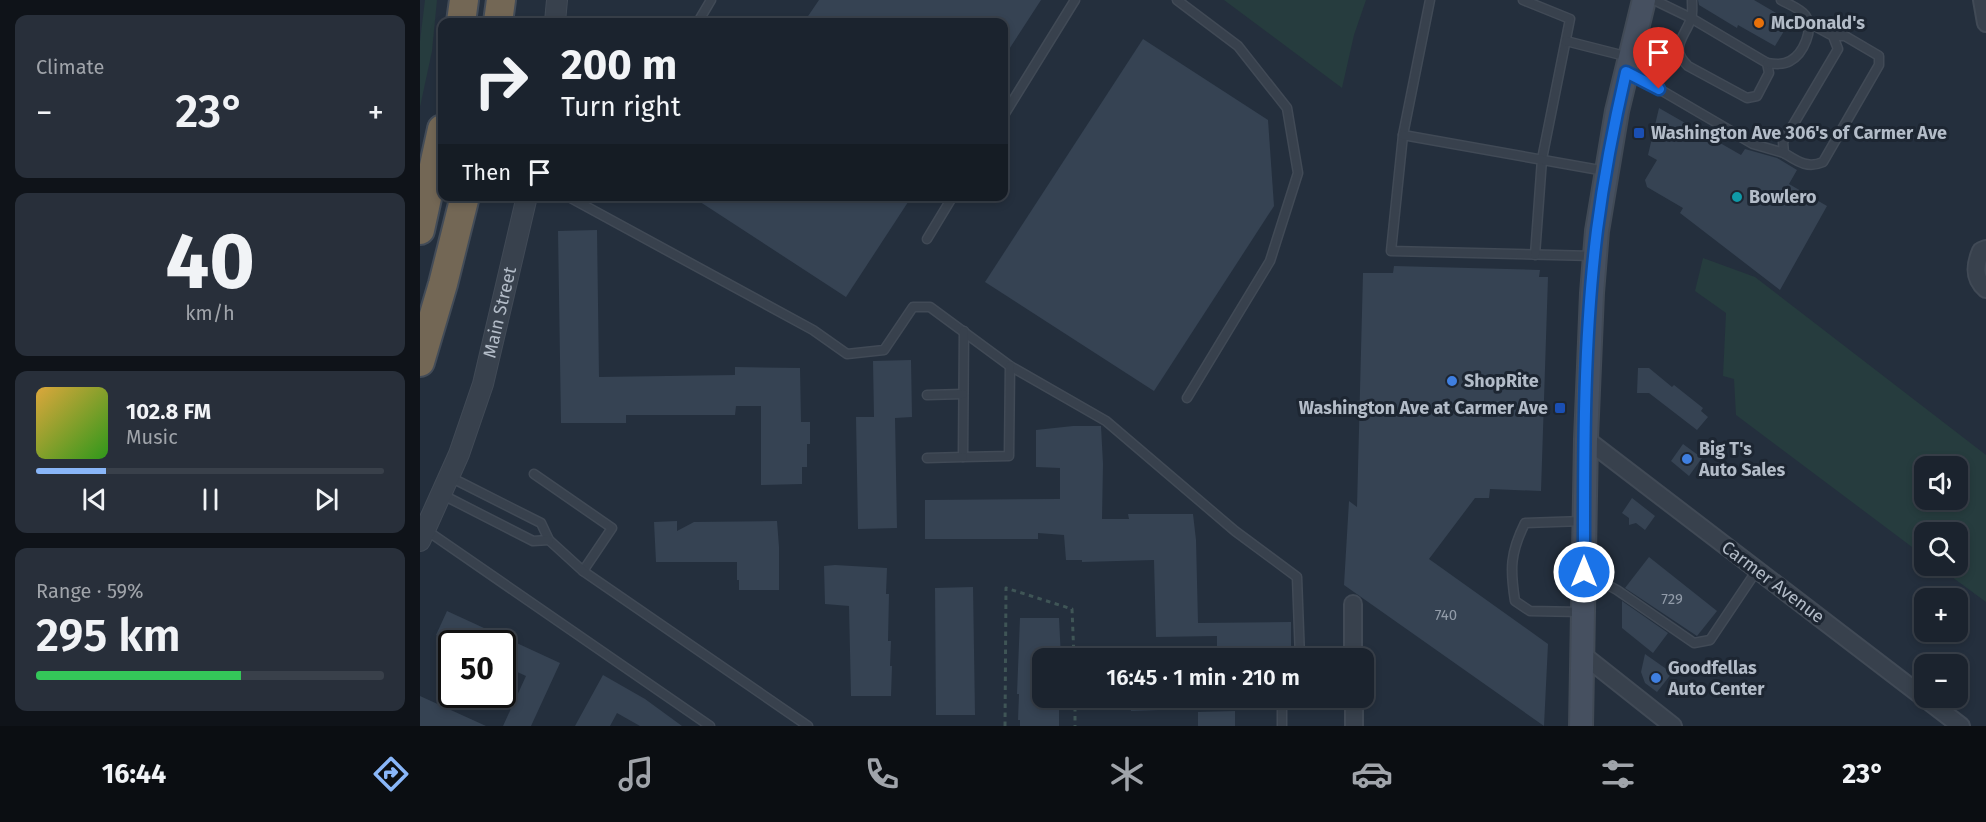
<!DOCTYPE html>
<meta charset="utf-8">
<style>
:root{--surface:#1b232e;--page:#282f3a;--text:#f1f3f6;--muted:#a0a4aa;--line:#39404a;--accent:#89b6f8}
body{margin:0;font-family:"Fira Sans",sans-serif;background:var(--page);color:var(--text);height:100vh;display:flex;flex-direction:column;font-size:22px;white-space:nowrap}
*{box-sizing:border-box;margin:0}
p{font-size:20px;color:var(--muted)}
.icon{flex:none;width:33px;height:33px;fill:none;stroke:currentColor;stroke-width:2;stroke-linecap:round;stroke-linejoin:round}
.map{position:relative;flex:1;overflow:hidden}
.drawer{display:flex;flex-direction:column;gap:15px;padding:15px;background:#0f1319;width:420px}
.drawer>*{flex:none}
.guide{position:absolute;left:18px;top:18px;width:570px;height:183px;border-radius:12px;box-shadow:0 3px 9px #0003,0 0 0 2px var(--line);background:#1b232e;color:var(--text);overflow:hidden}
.controls{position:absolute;left:1494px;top:456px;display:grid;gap:12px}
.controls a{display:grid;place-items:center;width:54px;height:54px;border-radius:12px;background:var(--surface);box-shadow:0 3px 9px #0003,0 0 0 2px var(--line);font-size:30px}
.speed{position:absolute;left:18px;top:630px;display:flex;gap:12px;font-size:30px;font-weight:700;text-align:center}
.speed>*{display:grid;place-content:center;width:78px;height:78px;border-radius:50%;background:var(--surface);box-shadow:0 3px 9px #0003,0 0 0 2px var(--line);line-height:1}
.speed .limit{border:3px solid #111;border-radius:9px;background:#fff;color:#111}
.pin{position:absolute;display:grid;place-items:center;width:51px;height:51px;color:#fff;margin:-62px -26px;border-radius:50% 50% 50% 0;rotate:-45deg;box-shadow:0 0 6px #0007}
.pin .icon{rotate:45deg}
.me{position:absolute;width:66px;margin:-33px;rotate:0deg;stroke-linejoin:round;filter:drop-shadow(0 0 4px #0008)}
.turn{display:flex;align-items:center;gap:21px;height:126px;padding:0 24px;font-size:27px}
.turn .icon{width:78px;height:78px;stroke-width:2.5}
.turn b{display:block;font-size:42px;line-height:51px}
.then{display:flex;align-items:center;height:57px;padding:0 24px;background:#0003;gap:12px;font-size:22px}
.big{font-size:45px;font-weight:600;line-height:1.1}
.drawer .widget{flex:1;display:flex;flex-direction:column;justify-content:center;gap:9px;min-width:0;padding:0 21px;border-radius:12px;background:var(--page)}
.drawer .dial{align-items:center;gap:0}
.dial b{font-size:78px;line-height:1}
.song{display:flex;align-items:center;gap:18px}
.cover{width:72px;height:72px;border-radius:9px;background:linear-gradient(135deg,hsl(40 70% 55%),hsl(110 70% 35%))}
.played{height:6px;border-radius:3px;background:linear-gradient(90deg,var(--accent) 20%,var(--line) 20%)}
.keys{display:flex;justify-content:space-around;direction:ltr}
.heat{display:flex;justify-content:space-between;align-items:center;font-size:33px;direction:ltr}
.charge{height:9px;border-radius:4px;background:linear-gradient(90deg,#34c759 59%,var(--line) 0)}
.trip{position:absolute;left:612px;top:648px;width:342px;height:60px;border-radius:12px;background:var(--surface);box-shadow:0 3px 9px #0003,0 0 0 2px var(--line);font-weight:600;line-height:60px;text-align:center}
.menu{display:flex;height:96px;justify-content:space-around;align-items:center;background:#0b0e12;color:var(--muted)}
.menu .icon{width:42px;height:42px}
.menu .on{color:var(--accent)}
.menu b{font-size:27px;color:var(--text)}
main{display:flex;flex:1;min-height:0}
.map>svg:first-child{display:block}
</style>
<main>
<section class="drawer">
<div class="widget"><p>Climate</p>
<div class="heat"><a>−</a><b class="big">23°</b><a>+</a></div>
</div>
<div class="widget dial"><b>40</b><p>km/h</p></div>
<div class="widget">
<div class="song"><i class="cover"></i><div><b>102.8 FM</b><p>Music</p></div></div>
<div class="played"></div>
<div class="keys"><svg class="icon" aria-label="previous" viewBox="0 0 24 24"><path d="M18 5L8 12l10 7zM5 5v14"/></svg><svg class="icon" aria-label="pause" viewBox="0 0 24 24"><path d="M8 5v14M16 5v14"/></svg><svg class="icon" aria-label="next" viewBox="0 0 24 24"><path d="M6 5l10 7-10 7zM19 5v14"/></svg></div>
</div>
<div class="widget"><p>Range · 59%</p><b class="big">295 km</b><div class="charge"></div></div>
</section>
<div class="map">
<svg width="1566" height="726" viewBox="0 0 1566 726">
<rect width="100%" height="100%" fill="#242f3d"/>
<g fill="#263c3e" fill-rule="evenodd">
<polygon points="5,0 17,0 12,51 0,107 0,41"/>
<polygon points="804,0 946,0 934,35 922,88"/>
<path d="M1283,258L1335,277L1566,455V602L1517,566H1538V532H1504V556L1316,415L1314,379L1303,376L1306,313L1275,291ZM1504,466H1538V500H1504Z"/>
</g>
<g fill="#364353">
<polygon points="399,0 621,0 584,57 584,22 384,22"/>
<polygon points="1278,0 1334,0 1370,21 1355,46 1318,25 1317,28 1279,5"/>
<polygon points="723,39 848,120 854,206 734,391 565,282"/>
<polygon points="1239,108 1321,155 1325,149 1357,158 1377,170 1369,184 1407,206 1360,290 1260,213 1263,208 1227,187 1225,180 1237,160 1228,155"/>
<polygon points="271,196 492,196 426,297"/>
<polygon points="177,230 179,377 315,375 315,367 380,368 381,422 390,422 390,444 387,444 387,467 382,467 382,484 341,485 341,406 316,406 315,415 206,415 206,423 141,423 138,231"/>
<polygon points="974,266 1120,270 1119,277 1128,277 1121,491 1070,489 1069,498 1055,498 1009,559 1128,644 1124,726 924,585 929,501 937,507 943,273 973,273"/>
<polygon points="491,360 492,417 475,418 477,528 438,529 436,417 454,417 453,361"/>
<polygon points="1218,368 1229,368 1252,387 1254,385 1283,408 1281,411 1288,417 1277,430 1229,393 1217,393"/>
<polygon points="653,426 681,426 683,464 682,519 709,519 708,514 773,514 776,540 778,623 871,622 871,658 797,658 797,636 736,637 734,560 662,562 662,560 646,560 644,535 618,533 618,539 505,539 505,500 640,499 640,468 616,467 616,430"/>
<polygon points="1263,444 1282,458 1269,476 1251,461"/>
<polygon points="1212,498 1235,516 1225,530 1216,523 1209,525 1209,518 1202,513"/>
<polygon points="257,521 257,531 274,522 357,521 359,547 359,590 319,590 319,580 317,580 317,562 236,562 234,522"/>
<polygon points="1229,557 1297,611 1277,636 1205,588"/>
<polygon points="415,565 467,568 466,594 469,594 468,641 471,641 470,666 472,666 471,696 431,696 429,606 405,604 404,566"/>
<polygon points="553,587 555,715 516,715 515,588"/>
<polygon points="1202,601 1248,633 1233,653 1202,628"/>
<polygon points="27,611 140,663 111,726 83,726 106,676 82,665 82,644 35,644 16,635"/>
<polygon points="600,618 639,618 641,658 622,658 622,698 639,698 639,726 600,726 600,720 598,720 599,694 597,694"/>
<polygon points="1225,654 1252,673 1237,692 1225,683 1221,672"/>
<polygon points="183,675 225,699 262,726 220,726 197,713 190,726 155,726"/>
<polygon points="0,696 66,726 0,726"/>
<polygon points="711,698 769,698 769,709 711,711"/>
<polygon points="815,711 815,726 778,726 778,712"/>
</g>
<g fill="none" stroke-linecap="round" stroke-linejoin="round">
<defs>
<g id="service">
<polyline points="757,0 818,46 867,108 878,173 850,261 767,398"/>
<polyline points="1010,0 983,135 971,251 1174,256"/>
<polyline points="1103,0 1150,19 1122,159 1115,255"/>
<path d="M1234,0L1271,18L1347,63L1349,73L1337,96L1327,98L1268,66C1249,48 1264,38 1271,19C1273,14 1272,6 1272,0"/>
<polyline points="278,22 291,0"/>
<path d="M1389,23L1413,36L1418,49L1363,142L1364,153C1377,161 1387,169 1403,162L1459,65V56L1425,36H1413"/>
<polyline points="1146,41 1209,57"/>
<path d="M1347,63C1355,64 1363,65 1370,61C1383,54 1395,29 1385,15C1381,9 1368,4 1361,0"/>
<polyline points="1209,74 1239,89 1333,144 1364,153"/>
<polyline points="584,115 655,0"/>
<polyline points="983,135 1185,171"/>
<polyline points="147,196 393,330 427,354 464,350 493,307 510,307 590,366 686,421 815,531 877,577 880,658"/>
<polyline points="507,239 533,196"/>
<polyline points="544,331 543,457 589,456 590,366"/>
<polyline points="507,395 543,394"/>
<polyline points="507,458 543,457"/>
<polyline points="114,474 192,528 163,571"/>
<polyline points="30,477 121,523 129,540 163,571 388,726"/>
<polyline points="21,494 113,541 129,540"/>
<polyline points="6,530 290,726"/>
<polyline points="1165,573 1197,590 1274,643 1290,640 1337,570"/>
<path d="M1161,612L1110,611L1095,601C1090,569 1090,553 1105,523L1164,521"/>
<polyline points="862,698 862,726"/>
</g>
<g id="minor">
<polyline points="1562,0 1566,23"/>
<path d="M1566,249L1561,251C1555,265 1553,278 1566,289"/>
<polyline points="1166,439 1541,726"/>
<polyline points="933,604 933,658"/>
<polyline points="1162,654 1253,726"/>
<polyline points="934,698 934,726"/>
</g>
<g id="tertiary">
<polyline points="135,22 137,0"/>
<path id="s1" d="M0,541L39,454L63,384L107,196"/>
</g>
<polyline id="secondary" points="1161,726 1166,439 1172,293 1177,231 1197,111 1224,0"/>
<g id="motorway">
<polyline points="41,22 44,0"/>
<polyline points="78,22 81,0"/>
<polyline points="0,230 22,129"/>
<polyline points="0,362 23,284 45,196"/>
</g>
</defs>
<use href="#service" stroke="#414a56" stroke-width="11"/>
<use href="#minor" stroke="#414a56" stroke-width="20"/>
<use href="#tertiary" stroke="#414a56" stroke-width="22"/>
<use href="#secondary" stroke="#414a56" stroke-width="26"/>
<use href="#motorway" stroke="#434c58" stroke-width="32"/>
<g stroke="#3f5556" stroke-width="3" stroke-dasharray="4.5 4.5" stroke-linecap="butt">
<polyline points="655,698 655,726"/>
<polyline points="585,726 586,588 652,609 654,658"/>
</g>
<use href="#service" stroke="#38414d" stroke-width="8"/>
<use href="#minor" stroke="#38414d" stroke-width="16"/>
<use href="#tertiary" stroke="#38414d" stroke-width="20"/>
<use href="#secondary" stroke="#465060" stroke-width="22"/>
<use href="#motorway" stroke="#736755" stroke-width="28"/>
</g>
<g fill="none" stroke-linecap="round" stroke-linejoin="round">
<defs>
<path id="route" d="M1164,572C1164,459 1163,342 1177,230C1184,176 1194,124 1206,72L1239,89"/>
</defs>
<use href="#route" stroke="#114b97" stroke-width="15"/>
<use href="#route" stroke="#1a73e8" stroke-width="10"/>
</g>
<circle fill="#e8710a" stroke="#1d2632" stroke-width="2" cx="1339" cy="23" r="6"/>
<g fill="#1a4fb4" stroke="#1d2632" stroke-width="2">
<rect x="1213" y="127" width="12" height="12" rx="3"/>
<rect x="1134" y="402" width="12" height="12" rx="3"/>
</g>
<circle fill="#0f9aa8" stroke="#1d2632" stroke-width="2" cx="1317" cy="197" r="6"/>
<g fill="#3f7fe0" stroke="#1d2632" stroke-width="2">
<circle cx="1032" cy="381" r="6"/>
<circle cx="1267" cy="459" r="6"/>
<circle cx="1236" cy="678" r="6"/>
</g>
<g text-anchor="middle" stroke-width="6" stroke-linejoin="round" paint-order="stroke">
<g font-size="15" fill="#929ca9">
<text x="1252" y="604">729</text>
<text x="1026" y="620">740</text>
</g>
<g font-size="18" font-weight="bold" fill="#b3bcc8" stroke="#1d2632" text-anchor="start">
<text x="1351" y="29">McDonald's</text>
<text x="1231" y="139">Washington Ave 306's of Carmer Ave</text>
<text x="1329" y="203">Bowlero</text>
<text x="1044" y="387">ShopRite</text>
<text x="1128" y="414" text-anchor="end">Washington Ave at Carmer Ave</text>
<text x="1279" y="455">Big T's<tspan x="1279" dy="21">Auto Sales</tspan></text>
<text x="1248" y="674">Goodfellas<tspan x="1248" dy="21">Auto Center</tspan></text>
</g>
<g font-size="18" fill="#b3bcc8" stroke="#1d2632">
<text dy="6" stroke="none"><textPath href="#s1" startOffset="243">Main Street</textPath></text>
<text transform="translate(1353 582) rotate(37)" y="6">Carmer Avenue</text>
</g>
</g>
</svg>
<div class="controls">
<a><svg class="icon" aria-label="sound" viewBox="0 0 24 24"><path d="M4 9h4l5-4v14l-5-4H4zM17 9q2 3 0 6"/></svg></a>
<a><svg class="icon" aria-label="search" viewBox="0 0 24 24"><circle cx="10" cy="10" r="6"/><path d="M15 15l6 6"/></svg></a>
<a>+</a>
<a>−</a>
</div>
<div class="speed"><div class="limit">50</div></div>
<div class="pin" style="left:1239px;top:89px;background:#d93025"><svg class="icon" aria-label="arrive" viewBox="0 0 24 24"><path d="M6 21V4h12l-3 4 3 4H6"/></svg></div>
<svg class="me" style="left:1164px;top:572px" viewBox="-20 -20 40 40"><circle r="17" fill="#1a73e8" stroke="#fff" stroke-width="3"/><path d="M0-11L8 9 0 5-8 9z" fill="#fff"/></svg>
<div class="trip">16:45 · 1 min · 210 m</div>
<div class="guide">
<div class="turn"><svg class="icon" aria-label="right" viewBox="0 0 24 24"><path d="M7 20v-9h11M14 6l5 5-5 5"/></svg><div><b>200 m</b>Turn right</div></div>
<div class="then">Then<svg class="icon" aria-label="arrive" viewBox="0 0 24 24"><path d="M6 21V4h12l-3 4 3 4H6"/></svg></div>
</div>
</div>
</main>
<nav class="menu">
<b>16:44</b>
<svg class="icon on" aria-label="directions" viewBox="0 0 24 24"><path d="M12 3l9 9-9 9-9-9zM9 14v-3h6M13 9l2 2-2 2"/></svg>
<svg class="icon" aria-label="music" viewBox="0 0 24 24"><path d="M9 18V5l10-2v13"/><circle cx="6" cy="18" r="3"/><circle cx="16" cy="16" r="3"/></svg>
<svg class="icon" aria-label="phone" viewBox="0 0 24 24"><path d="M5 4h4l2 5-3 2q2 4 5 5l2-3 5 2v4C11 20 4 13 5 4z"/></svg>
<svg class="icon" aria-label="climate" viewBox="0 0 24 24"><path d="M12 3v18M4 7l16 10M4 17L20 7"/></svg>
<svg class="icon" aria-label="car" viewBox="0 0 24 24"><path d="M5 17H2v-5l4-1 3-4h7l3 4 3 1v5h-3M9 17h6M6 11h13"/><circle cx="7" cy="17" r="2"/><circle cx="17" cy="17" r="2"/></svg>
<svg class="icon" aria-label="filters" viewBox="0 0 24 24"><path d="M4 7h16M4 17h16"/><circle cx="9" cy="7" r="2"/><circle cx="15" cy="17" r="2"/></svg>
<b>23°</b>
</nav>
